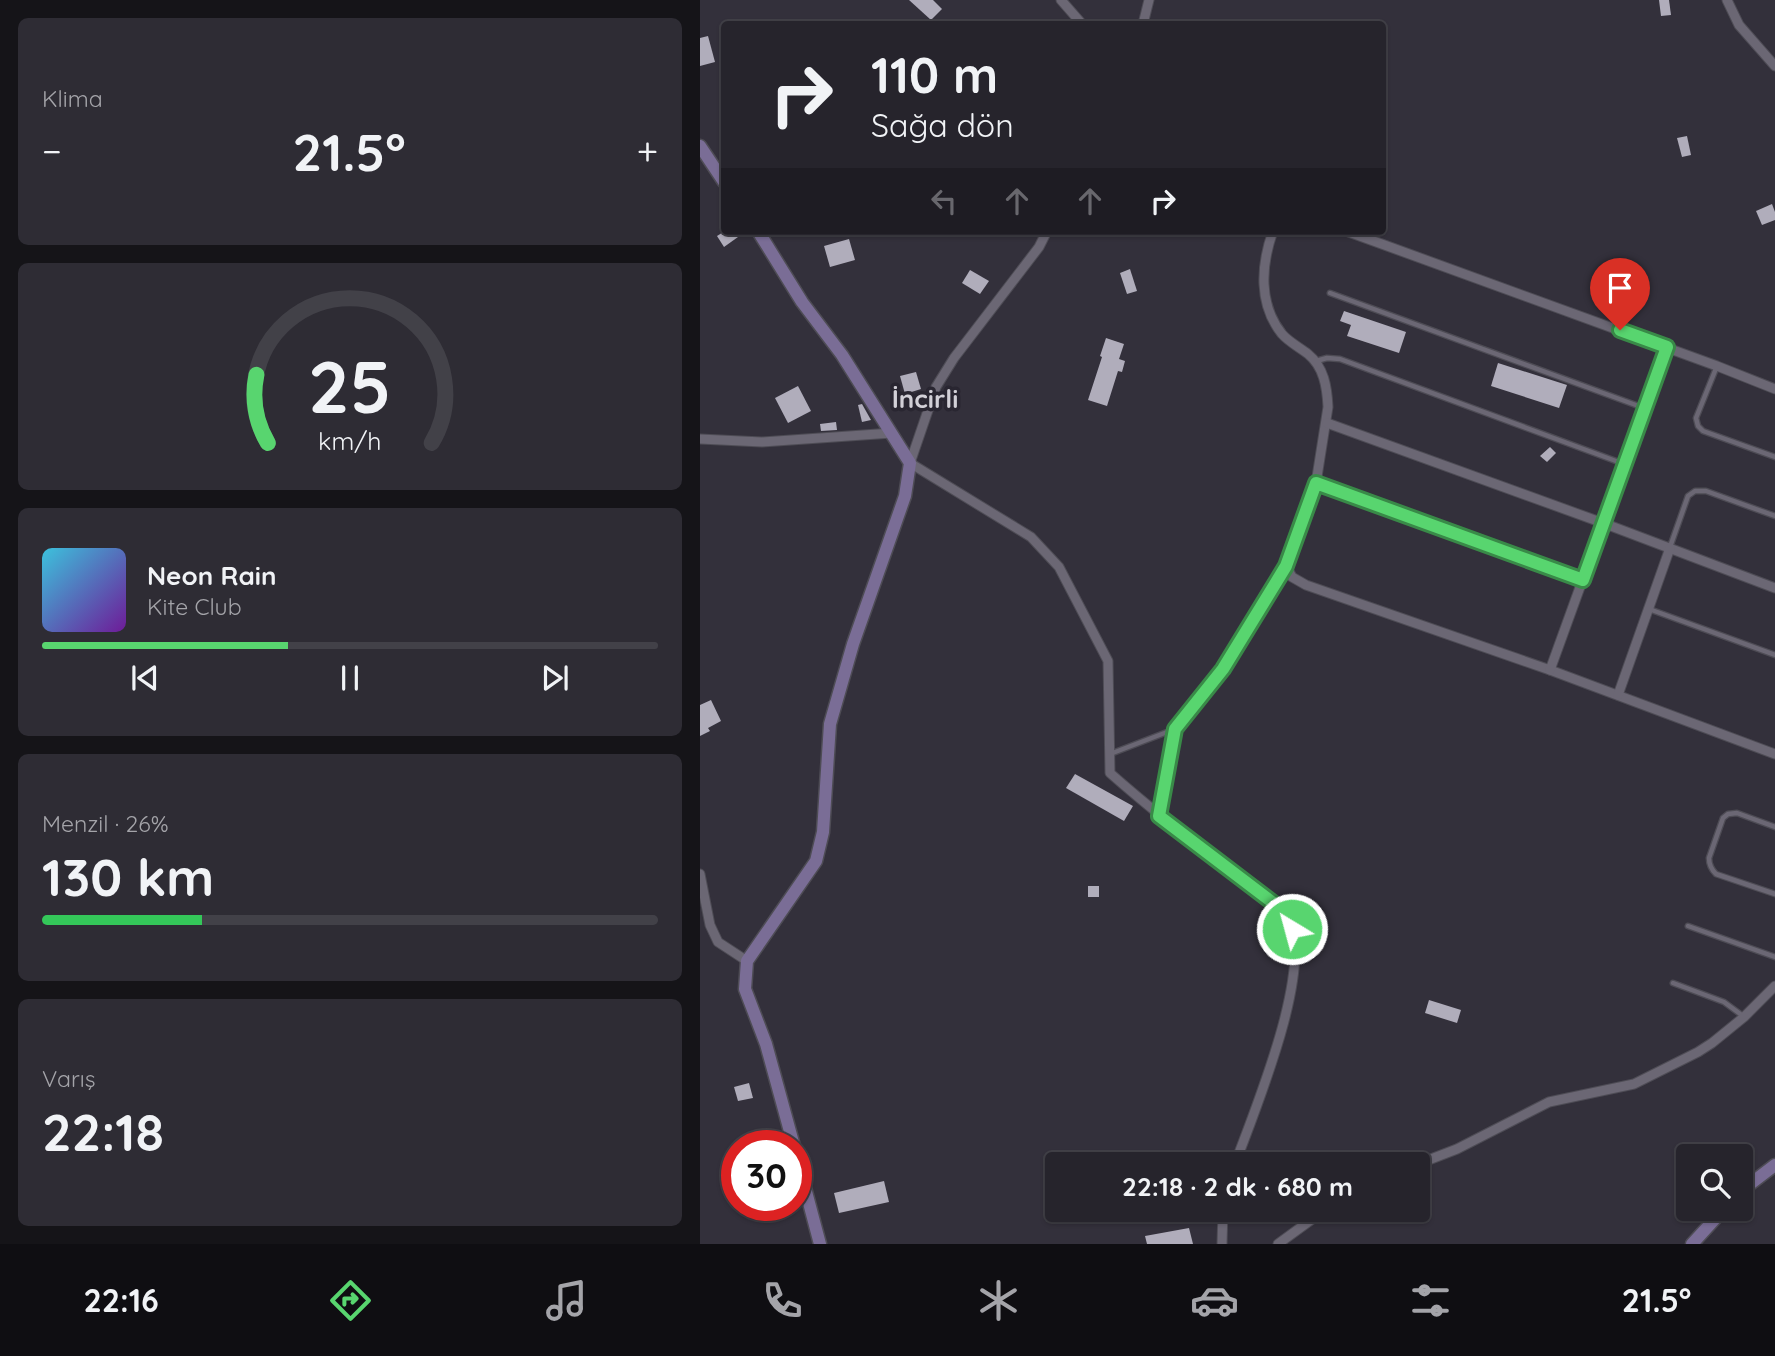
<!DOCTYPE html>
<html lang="tr">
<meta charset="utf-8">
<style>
:root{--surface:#26242c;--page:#2e2c34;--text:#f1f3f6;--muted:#a4a4a9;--line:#424148;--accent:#58d56f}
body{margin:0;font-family:Quicksand,sans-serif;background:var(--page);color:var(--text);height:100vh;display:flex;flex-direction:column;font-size:26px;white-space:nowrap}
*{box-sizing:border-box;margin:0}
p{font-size:23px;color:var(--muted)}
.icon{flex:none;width:38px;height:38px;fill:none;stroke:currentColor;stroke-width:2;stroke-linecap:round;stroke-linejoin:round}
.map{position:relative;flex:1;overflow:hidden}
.panel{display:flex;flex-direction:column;gap:18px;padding:18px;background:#151418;width:700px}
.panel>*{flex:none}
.guide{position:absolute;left:21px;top:21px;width:665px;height:214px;border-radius:7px;box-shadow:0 2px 5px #0004,0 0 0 2px var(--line);background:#26242c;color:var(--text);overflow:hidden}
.controls{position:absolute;left:976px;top:1144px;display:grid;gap:14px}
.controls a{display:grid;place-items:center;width:77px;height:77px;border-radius:7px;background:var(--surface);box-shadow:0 2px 5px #0004,0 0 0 2px var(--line);font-size:35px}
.speed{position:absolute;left:21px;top:1130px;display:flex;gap:14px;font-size:35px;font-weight:700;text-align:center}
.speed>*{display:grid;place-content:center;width:91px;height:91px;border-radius:50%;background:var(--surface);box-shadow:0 2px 5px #0004,0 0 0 2px var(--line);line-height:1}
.speed .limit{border:10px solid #d22;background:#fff;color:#111}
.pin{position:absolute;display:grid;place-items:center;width:60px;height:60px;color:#fff;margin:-72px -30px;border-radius:50% 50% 50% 0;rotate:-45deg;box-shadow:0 0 7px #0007}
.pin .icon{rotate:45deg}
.me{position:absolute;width:77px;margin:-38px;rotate:323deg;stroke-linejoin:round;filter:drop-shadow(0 0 5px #0008)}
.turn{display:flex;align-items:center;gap:24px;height:147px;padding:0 35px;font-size:32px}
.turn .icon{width:91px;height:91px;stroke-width:2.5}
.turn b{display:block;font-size:49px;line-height:60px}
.lanes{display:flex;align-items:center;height:66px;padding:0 35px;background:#0003;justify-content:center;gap:35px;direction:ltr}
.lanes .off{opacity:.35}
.big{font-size:52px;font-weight:800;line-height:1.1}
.panel .widget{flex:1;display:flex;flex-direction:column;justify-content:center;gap:10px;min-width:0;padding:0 24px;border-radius:10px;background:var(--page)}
.panel .dial{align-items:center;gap:0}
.dial svg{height:182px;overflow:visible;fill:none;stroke:var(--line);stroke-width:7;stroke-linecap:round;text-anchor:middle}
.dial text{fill:var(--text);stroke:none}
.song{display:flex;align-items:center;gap:21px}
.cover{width:84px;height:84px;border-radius:10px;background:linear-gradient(135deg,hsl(190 70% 55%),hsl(280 70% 35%))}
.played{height:7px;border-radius:4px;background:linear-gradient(90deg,var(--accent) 40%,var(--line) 40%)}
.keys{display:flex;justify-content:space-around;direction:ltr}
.heat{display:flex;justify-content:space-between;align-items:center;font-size:38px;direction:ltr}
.charge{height:10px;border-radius:5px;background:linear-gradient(90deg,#34c759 26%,var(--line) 0)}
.trip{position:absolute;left:345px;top:1152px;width:385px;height:70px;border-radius:7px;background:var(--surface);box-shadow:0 2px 5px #0004,0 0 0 2px var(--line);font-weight:800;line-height:70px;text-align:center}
.menu{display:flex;height:112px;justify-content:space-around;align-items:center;background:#0f0e12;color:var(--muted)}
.menu .icon{width:49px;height:49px}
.menu .active{color:var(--accent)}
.menu b{font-size:32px;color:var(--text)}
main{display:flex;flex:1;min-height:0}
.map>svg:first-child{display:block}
</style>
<main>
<section class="panel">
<div class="widget"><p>Klima</p>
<div class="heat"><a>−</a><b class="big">21.5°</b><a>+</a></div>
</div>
<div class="widget dial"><svg viewBox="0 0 100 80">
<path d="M14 69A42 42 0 1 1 86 69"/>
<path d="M14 69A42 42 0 0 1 9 39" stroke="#58d56f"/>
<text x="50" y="56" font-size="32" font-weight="700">25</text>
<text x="50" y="72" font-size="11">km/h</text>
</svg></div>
<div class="widget">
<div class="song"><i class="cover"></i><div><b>Neon Rain</b><p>Kite Club</p></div></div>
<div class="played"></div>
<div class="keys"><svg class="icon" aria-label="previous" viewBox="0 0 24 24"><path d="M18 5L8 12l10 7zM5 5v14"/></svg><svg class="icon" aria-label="pause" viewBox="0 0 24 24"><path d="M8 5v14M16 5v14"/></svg><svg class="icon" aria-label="next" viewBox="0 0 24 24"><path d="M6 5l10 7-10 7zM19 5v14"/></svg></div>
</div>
<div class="widget"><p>Menzil · 26%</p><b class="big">130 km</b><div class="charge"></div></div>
<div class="widget"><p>Varış</p><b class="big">22:18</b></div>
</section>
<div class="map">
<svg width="1075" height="1244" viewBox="0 0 1075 1244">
<rect width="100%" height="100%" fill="#33303b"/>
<g fill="#b0adbb">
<polygon points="209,0 233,0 242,9 231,20"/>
<polygon points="959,0 969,0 971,15 961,16"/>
<polygon points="8,36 15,62 0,66 0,38"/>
<polygon points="987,136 991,155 982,157 977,138"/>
<polygon points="1072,204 1075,212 1075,220 1062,225 1056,211"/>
<polygon points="25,231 34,231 38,237 24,247 17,236"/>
<polygon points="149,239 155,260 130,267 124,246"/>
<polygon points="430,269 437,291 427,294 420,273"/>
<polygon points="270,270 289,281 280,294 262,283"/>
<polygon points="644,311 706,332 699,353 647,336 651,325 640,321"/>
<polygon points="406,338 424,344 419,359 425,361 422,372 418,371 407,406 388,400 402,357 400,356"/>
<polygon points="798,363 867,385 859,408 791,386"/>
<polygon points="216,372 221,389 205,394 200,376"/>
<polygon points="98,386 111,411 88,423 75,398"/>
<polygon points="162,404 171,420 162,422 158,405"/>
<polygon points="136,422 137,430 121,431 120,424"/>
<polygon points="850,447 856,453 847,462 840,456"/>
<polygon points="11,700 21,721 8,728 10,731 0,736 0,705"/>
<polygon points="375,774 433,806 424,821 366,788"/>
<rect x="388" y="886" width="11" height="11"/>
<polygon points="729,1000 761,1010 757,1023 725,1013"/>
<polygon points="49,1083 53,1098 38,1101 34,1087"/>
<polygon points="184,1181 189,1202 139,1213 134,1193"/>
<polygon points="489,1228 493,1244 447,1244 445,1236"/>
</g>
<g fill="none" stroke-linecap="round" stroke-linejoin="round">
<defs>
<g id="lane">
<polyline points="630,293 944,408"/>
<polyline points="616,361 627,358 640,359 924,464"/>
<polyline points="1017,366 996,418 998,426 1003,431 1075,457"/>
<polyline points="617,483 882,579"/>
<polyline points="970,547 988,496 995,491 1006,491 1075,516"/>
<polyline points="949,609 1075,655"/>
<polyline points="475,729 523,669 585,568"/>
<polyline points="410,754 475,729 459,813"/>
<path d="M1075,827L1037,813L1028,814L1023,818L1009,858C1009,865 1011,869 1016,874L1075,894"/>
<polyline points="988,926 1075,957"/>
<polyline points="973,983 1024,1002 1043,1016"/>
</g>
<g id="street">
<polyline points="361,0 382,24"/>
<polyline points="1027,0 1039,25 1075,66"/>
<polyline points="443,24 449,0"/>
<path d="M347,231L339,247L254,358L236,387L210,463L331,537L359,567L408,661L410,773C453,811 498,846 543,880C553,887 585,909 589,917C614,970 555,1109 535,1164"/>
<path d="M573,231C561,265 558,304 582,334C589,342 599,347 608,354C624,367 627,387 628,407L616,483L586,566L592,577L606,585L850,670L1075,754"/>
<polyline points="646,231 1017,366 1075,389"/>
<polyline points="627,423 903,523 1075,588"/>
<polyline points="0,439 62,442 192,433"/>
<polyline points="850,670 967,347"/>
<polyline points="918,695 970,548"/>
<polyline points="0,874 10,925 18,942 47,961"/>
<polyline points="718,1164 757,1149 849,1102 934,1084 998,1052 1012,1043 1044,1017 1075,986"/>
<polyline points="522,1244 523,1209"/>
<polyline points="578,1244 626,1209"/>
</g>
<g id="secondary">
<polyline points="0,146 24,182"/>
<polyline points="58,231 102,302 142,355 210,463 205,496 153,644 130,724 123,832 116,861 47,961 45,989 66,1044 94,1146"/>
<polyline points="96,1154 120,1244"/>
<polyline points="1041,1191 1075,1165"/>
<polyline points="992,1244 1024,1209"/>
</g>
</defs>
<use href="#lane" stroke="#4e4c55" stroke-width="7"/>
<use href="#street" stroke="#4e4c55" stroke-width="11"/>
<use href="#secondary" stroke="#4e4c55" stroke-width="15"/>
<use href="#lane" stroke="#6b6774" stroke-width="4.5"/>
<use href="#street" stroke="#6b6774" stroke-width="9"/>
<use href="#secondary" stroke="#7a6d96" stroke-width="12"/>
</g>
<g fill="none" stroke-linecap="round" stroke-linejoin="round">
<defs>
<polyline id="route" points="592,929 589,915 459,816 475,729 523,669 586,566 616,483 883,580 967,347 920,330"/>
</defs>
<use href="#route" stroke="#398a48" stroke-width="18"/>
<use href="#route" stroke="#58d56f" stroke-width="12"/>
</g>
<g text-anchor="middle" stroke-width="7" stroke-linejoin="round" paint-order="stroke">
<g font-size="26" font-weight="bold" fill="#d2d0d7" stroke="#292631">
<text x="225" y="408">İncirli</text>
</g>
</g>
</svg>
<div class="controls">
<a><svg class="icon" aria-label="search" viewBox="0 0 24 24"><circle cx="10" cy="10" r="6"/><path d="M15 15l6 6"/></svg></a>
</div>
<div class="speed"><div class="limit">30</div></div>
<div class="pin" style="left:920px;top:330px;background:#d93025"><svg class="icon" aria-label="arrive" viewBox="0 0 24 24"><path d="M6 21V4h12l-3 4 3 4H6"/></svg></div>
<svg class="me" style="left:592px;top:929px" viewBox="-20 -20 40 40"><circle r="17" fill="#58d56f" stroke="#fff" stroke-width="3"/><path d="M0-11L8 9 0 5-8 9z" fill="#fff"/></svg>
<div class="trip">22:18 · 2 dk · 680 m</div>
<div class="guide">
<div class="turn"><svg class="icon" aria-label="right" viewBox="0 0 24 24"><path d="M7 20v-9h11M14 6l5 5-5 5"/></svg><div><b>110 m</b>Sağa dön</div></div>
<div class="lanes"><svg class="icon off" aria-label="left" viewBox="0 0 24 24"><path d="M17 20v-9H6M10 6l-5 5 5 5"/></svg><svg class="icon off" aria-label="ahead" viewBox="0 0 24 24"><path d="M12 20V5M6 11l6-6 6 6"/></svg><svg class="icon off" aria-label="ahead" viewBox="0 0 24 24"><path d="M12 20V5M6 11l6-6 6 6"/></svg><svg class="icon" aria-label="right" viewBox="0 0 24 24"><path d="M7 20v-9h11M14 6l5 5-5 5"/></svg></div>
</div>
</div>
</main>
<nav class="menu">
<b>22:16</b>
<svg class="icon active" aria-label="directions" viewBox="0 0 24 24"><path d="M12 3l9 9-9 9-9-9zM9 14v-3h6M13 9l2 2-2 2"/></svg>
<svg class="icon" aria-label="music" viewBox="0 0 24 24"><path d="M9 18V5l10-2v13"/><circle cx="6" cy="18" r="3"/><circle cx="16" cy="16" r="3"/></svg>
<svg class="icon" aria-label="phone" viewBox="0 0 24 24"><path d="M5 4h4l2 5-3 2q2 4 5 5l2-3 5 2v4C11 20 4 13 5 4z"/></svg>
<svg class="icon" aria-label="climate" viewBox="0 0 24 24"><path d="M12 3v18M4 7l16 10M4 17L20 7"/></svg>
<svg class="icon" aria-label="car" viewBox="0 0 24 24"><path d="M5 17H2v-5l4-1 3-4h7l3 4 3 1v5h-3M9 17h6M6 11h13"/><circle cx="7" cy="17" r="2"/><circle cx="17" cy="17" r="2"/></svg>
<svg class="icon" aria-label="filters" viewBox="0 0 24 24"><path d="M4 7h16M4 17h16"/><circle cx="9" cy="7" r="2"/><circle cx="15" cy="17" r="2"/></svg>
<b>21.5°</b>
</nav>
